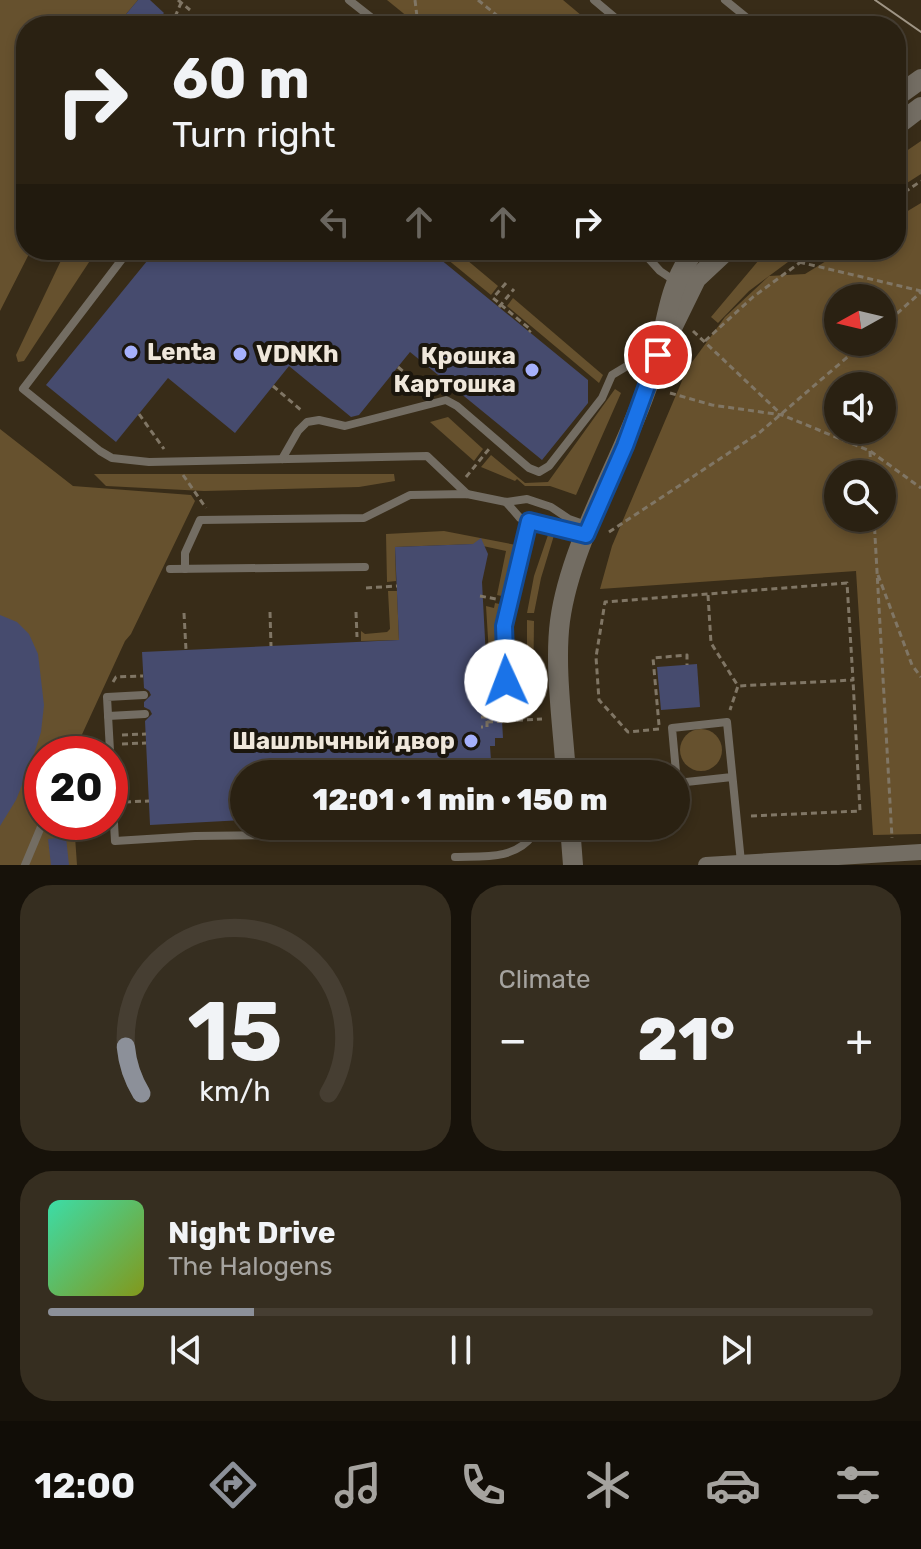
<!DOCTYPE html>
<meta charset="utf-8">
<style>
:root{--surface:#2a2112;--page:#362e20;--text:#f1f3f6;--muted:#a5a39f;--line:#463e32;--accent:#8c9099}
body{margin:0;font-family:Rubik,sans-serif;background:var(--page);color:var(--text);height:100vh;display:flex;flex-direction:column;font-size:30px;white-space:nowrap}
*{box-sizing:border-box;margin:0}
p{font-size:26px;color:var(--muted)}
.icon{flex:none;width:44px;height:44px;fill:none;stroke:currentColor;stroke-width:2;stroke-linecap:round;stroke-linejoin:round}
.map{position:relative;height:865px;overflow:hidden}
.sheet{display:flex;flex-direction:column;gap:20px;padding:20px;background:#17120a;flex:1}
.sheet>*{flex:none}
.hud{position:absolute;left:16px;top:16px;width:890px;height:244px;border-radius:32px;box-shadow:0 4px 12px #0003,0 0 0 2px var(--line);background:#2a2112;color:var(--text);overflow:hidden}
.needle{width:52px;rotate:262deg}
.controls{position:absolute;left:824px;top:284px;display:grid;gap:16px}
.controls a{display:grid;place-items:center;width:72px;height:72px;border-radius:50%;background:var(--surface);box-shadow:0 4px 12px #0003,0 0 0 2px var(--line);font-size:40px}
.speed{position:absolute;left:24px;top:736px;display:flex;gap:16px;font-size:40px;font-weight:700;text-align:center}
.speed>*{display:grid;place-content:center;width:104px;height:104px;border-radius:50%;background:var(--surface);box-shadow:0 4px 12px #0003,0 0 0 2px var(--line);line-height:1}
.speed .limit{border:12px solid #d22;background:#fff;color:#111}
.pin{position:absolute;display:grid;place-items:center;width:68px;height:68px;color:#fff;margin:-34px;border:4px solid #fff;border-radius:50%;box-shadow:0 2px 8px #0007}
.me{position:absolute;width:88px;margin:-44px;rotate:358deg;stroke-linejoin:round;filter:drop-shadow(0 0 6px #0008)}
.turn{display:flex;align-items:center;gap:28px;height:168px;padding:0 24px;font-size:36px}
.turn .icon{width:104px;height:104px;stroke-width:2.5}
.turn b{display:block;font-size:56px;line-height:68px}
.lanes{display:flex;align-items:center;height:76px;padding:0 24px;background:#0003;justify-content:center;gap:40px;direction:ltr}
.lanes .off{opacity:.35}
.big{font-size:60px;font-weight:800;line-height:1.1}
.sheet .widget{flex:1;display:flex;flex-direction:column;justify-content:center;gap:12px;min-width:0;padding:0 28px;border-radius:32px;background:var(--page)}
.sheet .dial{align-items:center;gap:0}
.dial svg{height:208px;overflow:visible;fill:none;stroke:var(--line);stroke-width:7;stroke-linecap:round;text-anchor:middle}
.dial text{fill:var(--text);stroke:none}
.song{display:flex;align-items:center;gap:24px}
.cover{width:96px;height:96px;border-radius:12px;background:linear-gradient(135deg,hsl(160 70% 55%),hsl(70 70% 35%))}
.played{height:8px;border-radius:4px;background:linear-gradient(90deg,var(--accent) 25%,var(--line) 25%)}
.keys{display:flex;justify-content:space-around;direction:ltr}
.heat{display:flex;justify-content:space-between;align-items:center;font-size:44px;direction:ltr}
.sheet .tiles{flex:1;display:grid;gap:20px;grid-template-columns:1fr 1fr}
.widget:last-child{grid-column:span 2}
.trip{position:absolute;left:230px;top:760px;width:460px;height:80px;border-radius:40px;background:var(--surface);box-shadow:0 4px 12px #0003,0 0 0 2px var(--line);font-weight:800;line-height:80px;text-align:center}
.menu{display:flex;height:128px;justify-content:space-around;align-items:center;background:#110d07;color:var(--muted)}
.menu .icon{width:56px;height:56px}
.menu .active{color:var(--accent)}
.menu b{font-size:36px;color:var(--text)}
.map>svg:first-child{display:block}
</style>
<div class="map">
<svg width="921" height="865" viewBox="0 0 921 865">
<rect width="100%" height="100%" fill="#382c18"/>
<g fill="#66512e">
<polygon points="0,0 138,0 116,26 26,26 26,250 31,250 0,311"/>
<polygon points="921,141 921,174 896,190 896,158"/>
<polygon points="66,250 97,250 24,361 18,362 16,355"/>
<polygon points="436,250 455,250 498,286 491,295"/>
<polygon points="764,254 788,262 749,291 718,323 711,317"/>
<polygon points="513,298 603,375 599,383 507,306"/>
<polygon points="615,389 621,393 576,495 550,486 525,486 517,479 515,481 481,467 491,455 525,483 548,482"/>
<polygon points="448,417 483,449 474,461 430,422"/>
<polygon points="0,429 73,486 191,495 195,501 131,634 125,641 73,754 42,754 42,822 74,822 77,865 0,865"/>
<polygon points="94,474 394,474 395,481 359,487 204,491 106,486"/>
<polygon points="444,531 516,545 506,597 497,595 506,551 483,546 481,540 476,544 395,547 396,581 387,582 386,534"/>
<polygon points="555,532 541,578 534,613 527,613 534,576 548,535"/>
<polygon points="388,591 397,591 399,640 361,641 361,631 365,634 387,632 390,629"/>
<polygon points="495,603 504,605 499,612 496,654 489,654 486,606 494,608"/>
<polygon points="527,620 534,621 533,695 527,695"/>
<circle cx="701" cy="750" r="21"/>
</g>
<g fill="#67512d" fill-rule="evenodd">
<polygon points="387,0 563,0 594,26 419,26"/>
<path d="M921,203V834L873,835L856,571L600,589L612,546L687,369L725,317L769,276L805,274L844,250H896V218ZM838,298H882V342H838ZM838,386H882V430H838ZM838,474H882V518H838Z"/>
</g>
<g fill="#464b6e">
<polygon points="138,0 150,0 164,13 152,26 116,26"/>
<polygon points="156,250 429,250 588,380 588,403 542,460 410,352 359,415 351,417 289,366 235,433 168,378 116,442 46,385"/>
<polygon points="481,538 488,554 482,582 488,696 492,696 493,703 501,703 503,738 495,738 495,746 490,746 492,774 244,774 244,820 150,825 145,721 152,714 150,710 144,707 144,702 151,695 149,691 144,688 142,652 399,640 395,547 473,544"/>
<polygon points="0,615 17,622 29,634 38,654 44,705 41,732 32,760 16,800 0,826"/>
<polygon points="697,664 700,707 661,710 657,667"/>
<polygon points="66,837 69,865 51,865 48,839"/>
</g>
<g fill="none" stroke-linecap="round" stroke-linejoin="round">
<g stroke="#807665" stroke-width="3" stroke-dasharray="6 4" stroke-linecap="butt">
<polyline points="178,0 190,10"/>
<polyline points="415,0 418,25"/>
<polyline points="478,0 510,26"/>
<polyline points="158,20 164,26"/>
<polyline points="171,26 181,3"/>
<polyline points="896,198 921,181"/>
<polyline points="761,250 799,262 921,291"/>
<polyline points="506,283 493,298 531,330 529,332"/>
<polyline points="499,307 514,289"/>
<polyline points="882,327 921,292"/>
<polyline points="693,331 782,415"/>
<polyline points="705,341 753,297 817,250"/>
<polyline points="398,367 417,383 420,393"/>
<polyline points="273,386 302,411"/>
<polyline points="670,393 712,405 782,415 870,451 921,488"/>
<polyline points="139,414 164,449"/>
<polyline points="870,451 871,474"/>
<polyline points="183,475 206,508"/>
<polyline points="466,477 489,449"/>
<polyline points="874,518 892,838"/>
<polyline points="609,532 759,433 865,342"/>
<polyline points="878,575 912,665 921,677"/>
<polyline points="366,588 397,586"/>
<polyline points="708,595 711,643 738,686 730,710"/>
<polyline points="480,596 496,599"/>
<polyline points="270,612 271,646"/>
<polyline points="356,612 357,637"/>
<polyline points="184,613 186,650"/>
<polyline points="113,682 116,677 143,676"/>
<polyline points="481,717 487,717 487,727 481,727"/>
<polyline points="487,722 542,719"/>
<polyline points="659,725 653,658 687,655 687,665"/>
<polyline points="659,729 628,732 599,700 596,657 605,602 847,583 853,680 738,686"/>
<polyline points="122,735 146,734"/>
<polyline points="122,744 146,743"/>
<polyline points="125,802 149,801"/>
<polyline points="751,816 860,811 853,680"/>
</g>
<g stroke="#736d63" stroke-width="8">
<polyline points="349,0 382,26"/>
<polyline points="594,0 625,26"/>
<polyline points="725,0 757,26"/>
<polyline points="129,250 23,389 100,451 112,458 149,462 427,456 467,494"/>
<polyline points="641,250 660,271 675,281"/>
<polyline points="282,459 298,431 307,422 319,420 345,426 446,400 457,406 529,468 539,472 549,466 602,398 612,375 627,366 651,375"/>
<polyline points="506,502 520,518 584,535"/>
<polyline points="170,569 365,567"/>
<polyline points="185,569 185,553 200,520 364,518 410,495 467,494 506,502 527,499 551,507 569,519 589,526"/>
<polyline points="506,681 504,626 529,521"/>
<polyline points="144,695 107,697 115,841 195,836 524,832 533,835"/>
<polyline points="108,716 145,714"/>
<polyline points="732,777 677,783 672,728 727,722 741,862"/>
<path d="M455,857C483,856 515,860 533,835H571"/>
<polyline points="25,865 43,822"/>
</g>
<polyline stroke="#736d63" stroke-width="16" points="706,865 921,852"/>
<g stroke="#736d63" stroke-width="20">
<polyline points="896,97 921,79"/>
<polyline points="896,126 921,107"/>
<polyline points="671,330 696,279 727,250"/>
<path d="M566,774C563,727 554,667 560,621C570,546 619,466 645,393C650,380 655,366 659,352C667,316 671,280 695,250"/>
<polyline points="570,826 573,865"/>
</g>
<polyline stroke="#9f9585" stroke-width="2" points="875,0 921,32"/>
</g>
<g fill="none" stroke-linecap="round" stroke-linejoin="round">
<defs>
<polyline id="route" points="506,681 504,626 529,521 586,535 625,446 658,355"/>
</defs>
<use href="#route" stroke="#114b97" stroke-width="20"/>
<use href="#route" stroke="#1a73e8" stroke-width="14"/>
</g>
<g fill="#a6b1fc" stroke="#1b160d" stroke-width="3">
<circle cx="131" cy="352" r="8"/>
<circle cx="240" cy="354" r="8"/>
<circle cx="532" cy="370" r="8"/>
<circle cx="471" cy="741" r="8"/>
</g>
<g text-anchor="middle" stroke-width="8" stroke-linejoin="round" paint-order="stroke">
<g font-size="24" font-weight="bold" fill="#efe7db" stroke="#1b160d" text-anchor="start">
<text x="147" y="360">Lenta</text>
<text x="256" y="362">VDNKh</text>
<text x="516" y="364" text-anchor="end">Крошка<tspan x="516" dy="28">Картошка</tspan></text>
<text x="455" y="749" text-anchor="end">Шашлычный двор</text>
</g>
</g>
</svg>
<div class="controls">
<a><svg class="needle" viewBox="-14 -14 28 28"><path d="M0-13l5 13h-10z" fill="#e53935"/><path d="M0 13l5-13h-10z" fill="#a5a39f"/></svg></a>
<a><svg class="icon" aria-label="sound" viewBox="0 0 24 24"><path d="M4 9h4l5-4v14l-5-4H4zM17 9q2 3 0 6"/></svg></a>
<a><svg class="icon" aria-label="search" viewBox="0 0 24 24"><circle cx="10" cy="10" r="6"/><path d="M15 15l6 6"/></svg></a>
</div>
<div class="speed"><div class="limit">20</div></div>
<div class="pin" style="left:658px;top:355px;background:#d93025"><svg class="icon" aria-label="arrive" viewBox="0 0 24 24"><path d="M6 21V4h12l-3 4 3 4H6"/></svg></div>
<svg class="me" style="left:506px;top:681px" viewBox="-20 -20 40 40"><circle r="19" fill="#fff"/><path d="M0-13L10 11 0 6-10 11z" fill="#1a73e8"/></svg>
<div class="trip">12:01 · 1 min · 150 m</div>
<div class="hud">
<div class="turn"><svg class="icon" aria-label="right" viewBox="0 0 24 24"><path d="M7 20v-9h11M14 6l5 5-5 5"/></svg><div><b>60 m</b>Turn right</div></div>
<div class="lanes"><svg class="icon off" aria-label="left" viewBox="0 0 24 24"><path d="M17 20v-9H6M10 6l-5 5 5 5"/></svg><svg class="icon off" aria-label="ahead" viewBox="0 0 24 24"><path d="M12 20V5M6 11l6-6 6 6"/></svg><svg class="icon off" aria-label="ahead" viewBox="0 0 24 24"><path d="M12 20V5M6 11l6-6 6 6"/></svg><svg class="icon" aria-label="right" viewBox="0 0 24 24"><path d="M7 20v-9h11M14 6l5 5-5 5"/></svg></div>
</div>
</div>
<section class="sheet">
<div class="tiles">
<div class="widget dial"><svg viewBox="0 0 100 80">
<path d="M14 69A42 42 0 1 1 86 69"/>
<path d="M14 69A42 42 0 0 1 8 51" stroke="#8c9099"/>
<text x="50" y="56" font-size="32" font-weight="700">15</text>
<text x="50" y="72" font-size="11">km/h</text>
</svg></div>
<div class="widget"><p>Climate</p>
<div class="heat"><a>−</a><b class="big">21°</b><a>+</a></div>
</div>
<div class="widget">
<div class="song"><i class="cover"></i><div><b>Night Drive</b><p>The Halogens</p></div></div>
<div class="played"></div>
<div class="keys"><svg class="icon" aria-label="previous" viewBox="0 0 24 24"><path d="M18 5L8 12l10 7zM5 5v14"/></svg><svg class="icon" aria-label="pause" viewBox="0 0 24 24"><path d="M8 5v14M16 5v14"/></svg><svg class="icon" aria-label="next" viewBox="0 0 24 24"><path d="M6 5l10 7-10 7zM19 5v14"/></svg></div>
</div>
</div>
</section>
<nav class="menu">
<b>12:00</b>
<svg class="icon active" aria-label="directions" viewBox="0 0 24 24"><path d="M12 3l9 9-9 9-9-9zM9 14v-3h6M13 9l2 2-2 2"/></svg>
<svg class="icon" aria-label="music" viewBox="0 0 24 24"><path d="M9 18V5l10-2v13"/><circle cx="6" cy="18" r="3"/><circle cx="16" cy="16" r="3"/></svg>
<svg class="icon" aria-label="phone" viewBox="0 0 24 24"><path d="M5 4h4l2 5-3 2q2 4 5 5l2-3 5 2v4C11 20 4 13 5 4z"/></svg>
<svg class="icon" aria-label="climate" viewBox="0 0 24 24"><path d="M12 3v18M4 7l16 10M4 17L20 7"/></svg>
<svg class="icon" aria-label="car" viewBox="0 0 24 24"><path d="M5 17H2v-5l4-1 3-4h7l3 4 3 1v5h-3M9 17h6M6 11h13"/><circle cx="7" cy="17" r="2"/><circle cx="17" cy="17" r="2"/></svg>
<svg class="icon" aria-label="filters" viewBox="0 0 24 24"><path d="M4 7h16M4 17h16"/><circle cx="9" cy="7" r="2"/><circle cx="15" cy="17" r="2"/></svg>
</nav>
